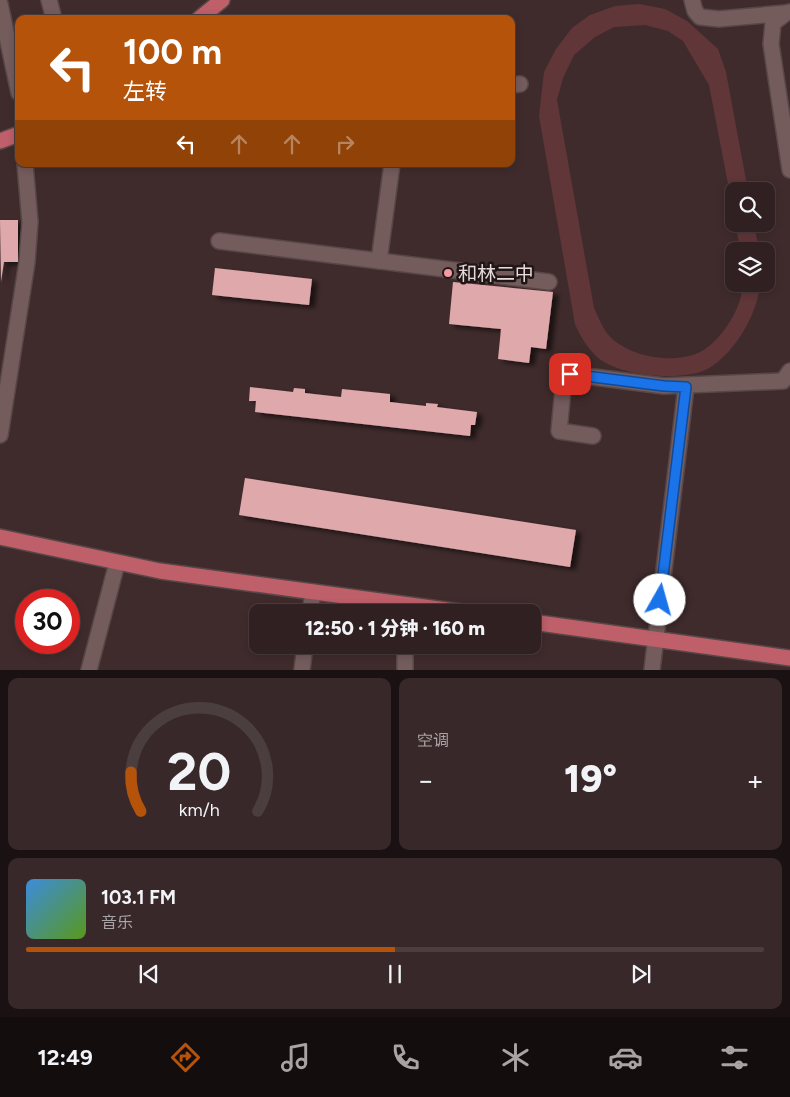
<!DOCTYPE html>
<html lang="zh">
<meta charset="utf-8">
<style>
:root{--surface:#302021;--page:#38282a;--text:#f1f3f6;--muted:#a8a3a5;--line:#4b3e3f;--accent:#b45309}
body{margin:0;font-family:Figtree,"Noto Sans SC",sans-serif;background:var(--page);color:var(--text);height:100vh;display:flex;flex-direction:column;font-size:19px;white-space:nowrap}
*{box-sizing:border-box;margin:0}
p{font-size:16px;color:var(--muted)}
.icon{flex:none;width:28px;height:28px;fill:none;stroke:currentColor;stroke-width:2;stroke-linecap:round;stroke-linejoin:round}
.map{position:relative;height:670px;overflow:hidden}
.drawer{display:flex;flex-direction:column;gap:8px;padding:8px;background:#1a1212;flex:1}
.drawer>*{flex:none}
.guide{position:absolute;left:15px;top:15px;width:500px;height:152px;border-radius:10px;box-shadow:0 2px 8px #0003,0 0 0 1px var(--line);background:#b45309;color:#fff;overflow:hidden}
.buttons{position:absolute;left:725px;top:182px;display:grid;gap:10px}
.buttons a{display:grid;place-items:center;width:50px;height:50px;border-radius:10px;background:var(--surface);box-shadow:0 2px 8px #0003,0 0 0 1px var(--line);font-size:25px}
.speed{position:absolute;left:15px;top:589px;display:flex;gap:10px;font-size:25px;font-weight:700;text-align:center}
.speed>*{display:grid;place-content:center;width:65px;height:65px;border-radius:50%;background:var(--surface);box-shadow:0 2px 8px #0003,0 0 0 1px var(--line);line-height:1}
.speed .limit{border:8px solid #d22;background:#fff;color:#111}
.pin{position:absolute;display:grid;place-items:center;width:42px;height:42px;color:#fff;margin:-21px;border-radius:10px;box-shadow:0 2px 8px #0006}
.me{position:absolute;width:55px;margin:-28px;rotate:7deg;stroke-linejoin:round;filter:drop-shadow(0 0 4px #0008)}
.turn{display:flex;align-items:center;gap:18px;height:105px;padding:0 25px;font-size:22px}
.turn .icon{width:65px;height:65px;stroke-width:2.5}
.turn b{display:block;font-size:35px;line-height:42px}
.lanes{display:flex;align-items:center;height:48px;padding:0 25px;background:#0003;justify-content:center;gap:25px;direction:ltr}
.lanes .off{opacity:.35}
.big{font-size:38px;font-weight:800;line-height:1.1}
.drawer .tile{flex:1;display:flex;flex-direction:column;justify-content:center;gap:8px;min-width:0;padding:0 18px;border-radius:10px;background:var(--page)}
.drawer .dial{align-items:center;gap:0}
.dial svg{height:130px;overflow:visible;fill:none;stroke:var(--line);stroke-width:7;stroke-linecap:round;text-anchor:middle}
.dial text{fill:var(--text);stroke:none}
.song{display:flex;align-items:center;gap:15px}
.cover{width:60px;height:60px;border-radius:8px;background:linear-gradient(135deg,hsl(210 70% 55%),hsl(90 70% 35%))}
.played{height:5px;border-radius:2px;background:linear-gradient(90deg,var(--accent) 50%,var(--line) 50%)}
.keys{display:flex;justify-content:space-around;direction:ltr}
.heat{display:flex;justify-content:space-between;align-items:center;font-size:28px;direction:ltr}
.drawer .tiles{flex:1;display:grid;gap:8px;grid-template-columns:1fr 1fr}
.tile:last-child{grid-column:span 2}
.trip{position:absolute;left:249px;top:604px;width:292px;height:50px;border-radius:10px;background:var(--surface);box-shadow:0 2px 8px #0003,0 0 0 1px var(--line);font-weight:800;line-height:50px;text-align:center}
.tab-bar{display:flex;height:80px;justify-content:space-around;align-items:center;background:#130d0d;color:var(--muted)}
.tab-bar .icon{width:35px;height:35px}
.tab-bar .active{color:var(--accent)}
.tab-bar b{font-size:22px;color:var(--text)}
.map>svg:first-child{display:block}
</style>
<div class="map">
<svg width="790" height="670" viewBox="0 0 790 670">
<defs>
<filter id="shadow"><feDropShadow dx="5.5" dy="3" stdDeviation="2.5" flood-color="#0009"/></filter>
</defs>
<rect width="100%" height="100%" fill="#402b2c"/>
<g fill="#603639">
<path d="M639,4L665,9L687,21L718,49L726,72L748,191H734V215L709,85L683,41L668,31L645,25L614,27L595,37L574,55L563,78L557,100L594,308C598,316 601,325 606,332C625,357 675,366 702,351C718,342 733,320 739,303C741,297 742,290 742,284H760C758,314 732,359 703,371C677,381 617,376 596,356C587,347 580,336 575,324L539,116L544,72L556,49L572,28L590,15L615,6Z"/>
<polygon points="735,224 754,224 759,251 741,251"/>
</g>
<g fill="#dfa8aa" filter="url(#shadow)">
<polygon points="0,220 18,220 18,262 4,262 1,282"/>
<polygon points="215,268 312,279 309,305 212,295"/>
<polygon points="453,282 553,292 546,349 531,347 529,363 498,359 501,329 449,324"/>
<polygon points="250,387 293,392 294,388 305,389 305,393 341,397 342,389 390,394 390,402 426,406 426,403 438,404 437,407 477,412 475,425 471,425 470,436 255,412 256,401 249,401"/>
<polygon points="245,478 576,530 570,567 239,515"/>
</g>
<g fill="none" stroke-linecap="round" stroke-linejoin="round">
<defs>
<g id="minor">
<polyline points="49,0 54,19"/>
<polyline points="692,0 695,11 700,17 719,19 786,13"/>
<polyline points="0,4 19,93"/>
<polyline points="790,12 786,13 773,23 771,44 790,170"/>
<polyline points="511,85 520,84"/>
<polyline points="219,241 549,282"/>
<polyline points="379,261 392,164"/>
<polyline points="0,435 27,262 30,222 25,164"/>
<polyline points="593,436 559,431 563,389 570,374 664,386 783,381 790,371"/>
<polyline points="310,612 313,592"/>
<polyline points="89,670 117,563"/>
<polyline points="302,670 305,645"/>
<polyline points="405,670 405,645"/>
<polyline points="652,670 686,387"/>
</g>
<g id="major">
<polyline points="199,19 222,0"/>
<polyline points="0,141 19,134"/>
<polyline points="0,537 160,571 461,612"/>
<polyline points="532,622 790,658"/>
</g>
</defs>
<use href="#minor" stroke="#584747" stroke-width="18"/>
<use href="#major" stroke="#584747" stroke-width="18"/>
<use href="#minor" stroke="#745c5d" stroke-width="15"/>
<use href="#major" stroke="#be5f6a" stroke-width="15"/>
</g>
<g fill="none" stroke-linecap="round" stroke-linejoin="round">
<defs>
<polyline id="route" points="570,374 664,386 686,387 660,600"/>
</defs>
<use href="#route" stroke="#114b97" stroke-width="12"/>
<use href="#route" stroke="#1a73e8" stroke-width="9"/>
</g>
<circle fill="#f49aa0" stroke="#201616" stroke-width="2" cx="448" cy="273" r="5"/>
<g text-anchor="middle" stroke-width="5" stroke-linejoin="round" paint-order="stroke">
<g font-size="19" fill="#e8dada" stroke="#201616" text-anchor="start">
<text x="458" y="280">和林二中</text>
</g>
</g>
</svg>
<div class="buttons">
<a><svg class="icon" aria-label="search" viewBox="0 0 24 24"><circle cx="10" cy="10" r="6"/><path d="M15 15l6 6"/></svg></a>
<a><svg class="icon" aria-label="layers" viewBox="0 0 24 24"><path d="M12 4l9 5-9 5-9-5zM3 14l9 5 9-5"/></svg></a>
</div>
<div class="speed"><div class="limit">30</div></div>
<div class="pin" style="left:570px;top:374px;background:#d93025"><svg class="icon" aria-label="arrive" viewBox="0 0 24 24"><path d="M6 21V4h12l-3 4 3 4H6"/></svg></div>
<svg class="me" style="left:660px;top:600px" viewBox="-20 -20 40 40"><circle r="19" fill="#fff"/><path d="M0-13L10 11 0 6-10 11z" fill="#1a73e8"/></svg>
<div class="trip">12:50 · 1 分钟 · 160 m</div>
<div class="guide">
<div class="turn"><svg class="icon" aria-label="left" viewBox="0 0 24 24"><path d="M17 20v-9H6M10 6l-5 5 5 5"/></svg><div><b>100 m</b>左转</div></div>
<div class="lanes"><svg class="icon" aria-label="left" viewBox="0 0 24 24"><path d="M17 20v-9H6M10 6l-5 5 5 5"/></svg><svg class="icon off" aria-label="ahead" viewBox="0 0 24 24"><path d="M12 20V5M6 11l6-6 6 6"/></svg><svg class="icon off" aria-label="ahead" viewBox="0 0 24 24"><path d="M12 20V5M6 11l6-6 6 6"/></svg><svg class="icon off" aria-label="right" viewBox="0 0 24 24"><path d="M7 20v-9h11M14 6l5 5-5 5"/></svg></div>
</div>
</div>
<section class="drawer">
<div class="tiles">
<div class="tile dial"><svg viewBox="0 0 100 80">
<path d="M14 69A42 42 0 1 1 86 69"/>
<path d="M14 69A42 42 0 0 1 8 45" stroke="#b45309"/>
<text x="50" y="56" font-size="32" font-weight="700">20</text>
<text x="50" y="72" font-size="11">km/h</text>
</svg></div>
<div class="tile"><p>空调</p>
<div class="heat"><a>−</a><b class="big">19°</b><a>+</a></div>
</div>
<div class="tile">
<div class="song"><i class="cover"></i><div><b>103.1 FM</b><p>音乐</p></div></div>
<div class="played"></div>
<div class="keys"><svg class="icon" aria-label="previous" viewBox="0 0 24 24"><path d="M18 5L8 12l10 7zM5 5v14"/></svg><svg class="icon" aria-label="pause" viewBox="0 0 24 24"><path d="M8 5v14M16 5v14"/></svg><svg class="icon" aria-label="next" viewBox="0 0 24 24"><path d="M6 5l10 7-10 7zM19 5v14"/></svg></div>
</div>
</div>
</section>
<nav class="tab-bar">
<b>12:49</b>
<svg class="icon active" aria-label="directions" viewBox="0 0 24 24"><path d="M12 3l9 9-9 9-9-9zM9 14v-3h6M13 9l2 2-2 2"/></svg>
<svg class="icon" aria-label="music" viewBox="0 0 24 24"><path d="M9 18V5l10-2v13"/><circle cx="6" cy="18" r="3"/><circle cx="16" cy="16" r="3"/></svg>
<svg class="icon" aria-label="phone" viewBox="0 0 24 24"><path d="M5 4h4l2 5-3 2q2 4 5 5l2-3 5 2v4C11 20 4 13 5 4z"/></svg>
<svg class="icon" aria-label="climate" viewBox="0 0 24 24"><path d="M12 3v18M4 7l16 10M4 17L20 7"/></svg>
<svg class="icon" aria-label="car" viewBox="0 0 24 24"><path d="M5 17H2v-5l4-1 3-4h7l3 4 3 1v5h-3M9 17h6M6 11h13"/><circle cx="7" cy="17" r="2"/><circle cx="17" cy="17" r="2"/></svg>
<svg class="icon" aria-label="filters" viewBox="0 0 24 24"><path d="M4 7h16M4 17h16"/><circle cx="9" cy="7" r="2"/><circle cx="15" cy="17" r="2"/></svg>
</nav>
